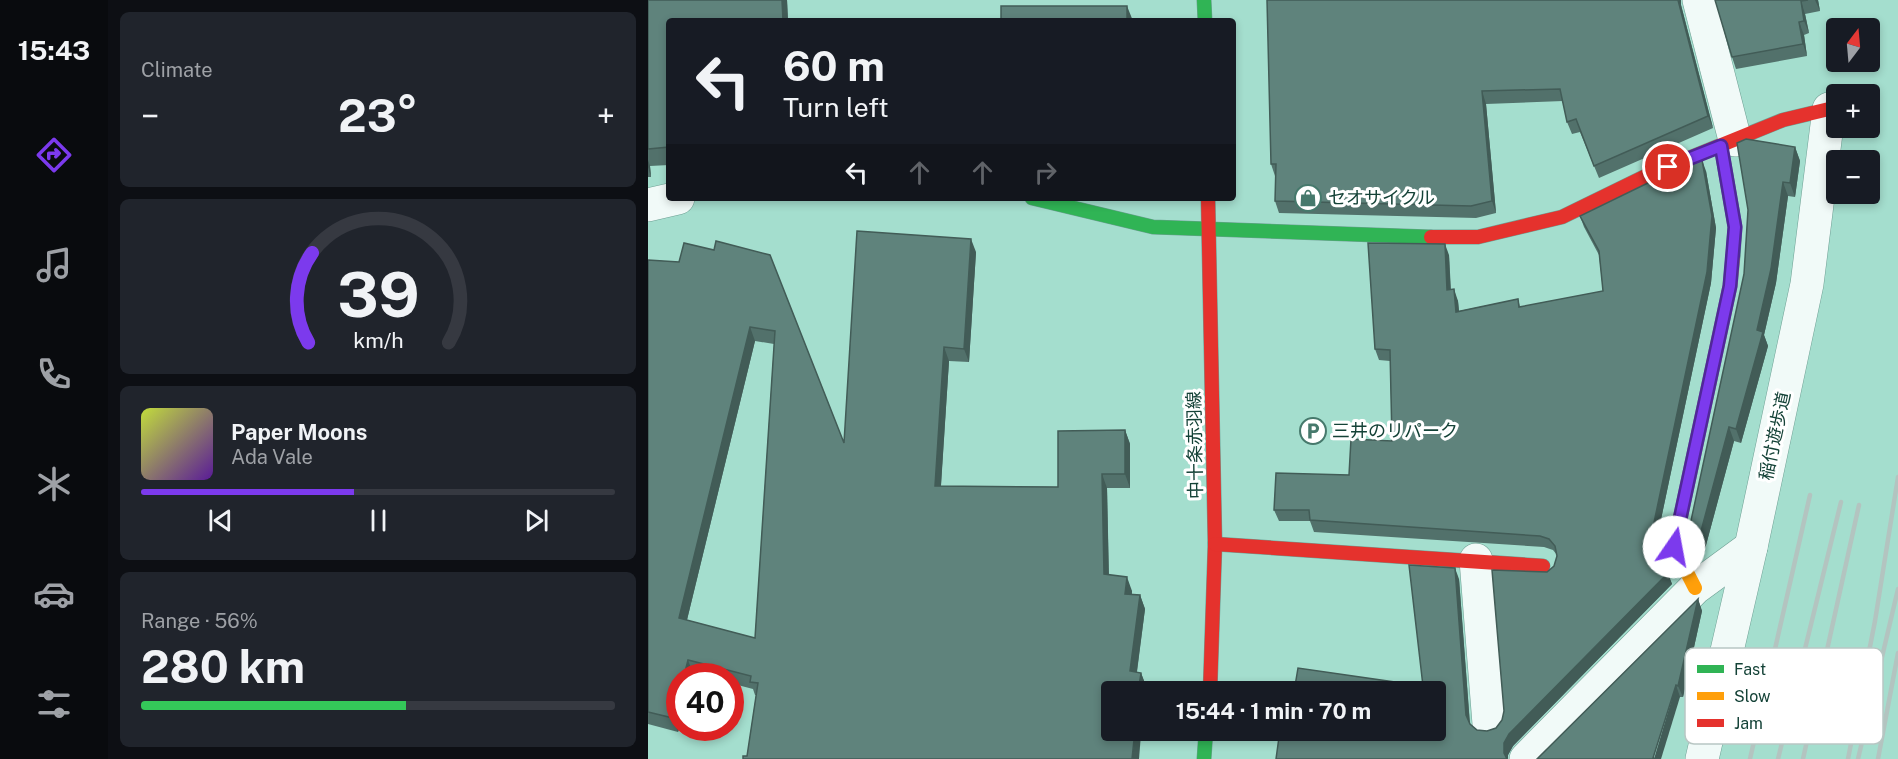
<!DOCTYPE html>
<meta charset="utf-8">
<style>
:root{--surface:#171b24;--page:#20242c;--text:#f1f3f6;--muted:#9ea1a6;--line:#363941;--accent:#7c3aed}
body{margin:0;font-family:"Public Sans","Noto Sans JP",sans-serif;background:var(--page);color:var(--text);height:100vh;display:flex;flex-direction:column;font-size:22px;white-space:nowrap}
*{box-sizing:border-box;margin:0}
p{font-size:20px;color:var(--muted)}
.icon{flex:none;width:33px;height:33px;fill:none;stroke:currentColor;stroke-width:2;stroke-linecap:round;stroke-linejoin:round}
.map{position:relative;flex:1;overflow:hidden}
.drawer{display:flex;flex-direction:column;gap:12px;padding:12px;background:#0d0f14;width:540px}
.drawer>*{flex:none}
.banner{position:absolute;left:18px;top:18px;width:570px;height:183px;border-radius:6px;box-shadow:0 3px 9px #0003;background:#171b24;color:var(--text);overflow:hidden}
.needle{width:39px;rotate:16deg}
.fabs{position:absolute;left:1178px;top:18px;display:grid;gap:12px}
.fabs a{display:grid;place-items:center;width:54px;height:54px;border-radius:6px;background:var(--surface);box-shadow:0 3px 9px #0003;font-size:30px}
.speed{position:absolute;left:18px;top:663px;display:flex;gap:12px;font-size:30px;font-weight:700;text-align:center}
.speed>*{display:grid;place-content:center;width:78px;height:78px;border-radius:50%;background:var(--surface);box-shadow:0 3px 9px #0003;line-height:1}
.speed .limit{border:9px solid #d22;background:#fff;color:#111}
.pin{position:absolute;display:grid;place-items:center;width:51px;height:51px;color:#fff;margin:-26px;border:3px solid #fff;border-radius:50%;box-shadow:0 2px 6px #0007}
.me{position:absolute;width:66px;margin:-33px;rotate:12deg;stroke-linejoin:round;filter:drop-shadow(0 0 4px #0008)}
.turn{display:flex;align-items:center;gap:21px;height:126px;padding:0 18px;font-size:27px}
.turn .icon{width:78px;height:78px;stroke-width:2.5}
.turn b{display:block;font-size:42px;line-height:51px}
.lanes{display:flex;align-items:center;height:57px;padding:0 18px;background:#0003;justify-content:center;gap:30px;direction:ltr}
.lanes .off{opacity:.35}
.big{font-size:45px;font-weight:700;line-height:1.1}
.drawer .widget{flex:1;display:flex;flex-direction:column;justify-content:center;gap:9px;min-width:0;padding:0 21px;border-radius:9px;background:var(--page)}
.drawer .dial{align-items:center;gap:0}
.dial svg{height:156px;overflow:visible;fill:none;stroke:var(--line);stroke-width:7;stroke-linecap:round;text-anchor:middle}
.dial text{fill:var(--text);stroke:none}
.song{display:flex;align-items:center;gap:18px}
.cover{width:72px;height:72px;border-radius:9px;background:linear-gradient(135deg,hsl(70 70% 55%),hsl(270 70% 35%))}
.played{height:6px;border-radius:3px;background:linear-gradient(90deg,var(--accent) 45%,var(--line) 45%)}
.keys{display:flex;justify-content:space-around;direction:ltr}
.heat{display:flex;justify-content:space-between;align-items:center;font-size:33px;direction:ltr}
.charge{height:9px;border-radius:4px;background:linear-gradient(90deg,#34c759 56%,var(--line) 0)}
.trip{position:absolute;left:453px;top:681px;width:345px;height:60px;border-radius:6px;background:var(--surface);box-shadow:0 3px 9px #0003;font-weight:700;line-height:60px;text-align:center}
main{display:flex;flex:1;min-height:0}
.menu{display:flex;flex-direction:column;width:108px;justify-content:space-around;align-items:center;background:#090b0e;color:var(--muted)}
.menu .icon{width:42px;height:42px}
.menu .selected{color:var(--accent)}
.menu b{font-size:27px;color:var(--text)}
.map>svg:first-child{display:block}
</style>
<main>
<nav class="menu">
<b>15:43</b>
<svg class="icon selected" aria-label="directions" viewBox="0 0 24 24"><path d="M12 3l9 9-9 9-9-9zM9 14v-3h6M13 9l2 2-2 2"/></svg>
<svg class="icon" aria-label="music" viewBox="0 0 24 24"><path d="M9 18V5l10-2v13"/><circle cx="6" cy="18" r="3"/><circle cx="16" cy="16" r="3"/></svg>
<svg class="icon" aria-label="phone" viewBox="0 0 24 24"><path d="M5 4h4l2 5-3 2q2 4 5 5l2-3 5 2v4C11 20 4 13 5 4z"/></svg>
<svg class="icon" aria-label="climate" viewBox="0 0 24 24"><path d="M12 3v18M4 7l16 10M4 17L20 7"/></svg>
<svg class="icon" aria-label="car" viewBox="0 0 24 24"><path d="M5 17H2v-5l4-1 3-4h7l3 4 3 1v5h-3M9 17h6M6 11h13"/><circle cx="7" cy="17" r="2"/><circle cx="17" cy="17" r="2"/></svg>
<svg class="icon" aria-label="filters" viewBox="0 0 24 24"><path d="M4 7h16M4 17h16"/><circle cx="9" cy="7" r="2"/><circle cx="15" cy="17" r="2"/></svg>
</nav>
<section class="drawer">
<div class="widget"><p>Climate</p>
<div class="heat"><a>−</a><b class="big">23°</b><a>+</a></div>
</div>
<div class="widget dial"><svg viewBox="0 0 100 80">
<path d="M14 69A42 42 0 1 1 86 69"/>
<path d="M14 69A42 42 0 0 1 16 23" stroke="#7c3aed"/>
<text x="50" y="56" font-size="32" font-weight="700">39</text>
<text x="50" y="72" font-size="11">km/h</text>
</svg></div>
<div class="widget">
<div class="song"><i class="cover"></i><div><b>Paper Moons</b><p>Ada Vale</p></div></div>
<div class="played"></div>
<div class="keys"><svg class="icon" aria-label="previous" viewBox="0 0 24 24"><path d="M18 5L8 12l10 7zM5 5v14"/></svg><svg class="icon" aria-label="pause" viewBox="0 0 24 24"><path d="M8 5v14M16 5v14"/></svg><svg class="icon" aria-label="next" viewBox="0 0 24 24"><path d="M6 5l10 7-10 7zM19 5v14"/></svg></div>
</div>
<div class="widget"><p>Range · 56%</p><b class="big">280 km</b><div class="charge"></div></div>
</section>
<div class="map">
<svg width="1250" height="759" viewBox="0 0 1250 759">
<rect width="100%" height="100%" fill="#a4dece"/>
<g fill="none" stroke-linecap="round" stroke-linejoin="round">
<defs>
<g id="street">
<polyline points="1051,0 1087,140"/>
<polyline points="0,205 30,198"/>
<polyline points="828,560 841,724"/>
<polyline points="878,759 1047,588 1103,547"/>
<polyline points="1054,759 1103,547 1159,284 1181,109"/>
</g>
<g id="fast">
<polyline points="556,0 557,21"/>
<polyline points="1073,146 1087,227 1085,256"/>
<polyline points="384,198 505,227 783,237"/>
<polyline points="556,759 558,730"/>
</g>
<polyline id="slow" points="1047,588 1026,547 1082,286 1085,256"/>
<g id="jam">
<polyline points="560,198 567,544 562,692"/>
<polyline points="783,237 830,237 914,217 1002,174 1135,120 1181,109"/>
<polyline points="567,544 895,566"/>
</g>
</defs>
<use href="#street" stroke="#6d9f93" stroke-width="34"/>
<use href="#fast" stroke="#6d9f93" stroke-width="15"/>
<use href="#slow" stroke="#6d9f93" stroke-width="15"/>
<use href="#jam" stroke="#6d9f93" stroke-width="15"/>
<use href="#street" stroke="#f1faf8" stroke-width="33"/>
<use href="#fast" stroke="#30b455" stroke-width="14"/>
<use href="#slow" stroke="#ff9f0a" stroke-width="14"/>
<use href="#jam" stroke="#e5322d" stroke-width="14"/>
<g stroke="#b3c4c0" stroke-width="4.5">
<polyline points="1102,759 1162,495"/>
<polyline points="1130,759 1193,502"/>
<polyline points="1155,759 1211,505"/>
<polyline points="1200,759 1227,621 1250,477"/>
<polyline points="1210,759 1250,589"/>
<polyline points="1230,759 1250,653"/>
</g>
</g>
<g fill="#52716b" fill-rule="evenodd">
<polygon points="0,0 139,0 140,21 21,21 21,165 2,166 3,177 0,177"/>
<polygon points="1067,0 1170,0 1172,11 1157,14 1161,33 1156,35 1159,56 1088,69 1084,57"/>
<polygon points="1033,5 1065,128 951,178 932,132 924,134 919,122 915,101 838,104 848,213 828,218 631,213 627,201 627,176 623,164"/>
<polygon points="1147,147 1152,161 1147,197 1140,196 1128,283 1116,335 1120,346 1093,443 1086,441 1054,560 1046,544 1041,530 1096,274 1100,210"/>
<polygon points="1058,171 1068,228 1063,283 1008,543 1009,551 1024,584 865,746 860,755 860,759 640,731 775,686 811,579 822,724 829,730 839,731 848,728 854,720 899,572 906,566 909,556 909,555 905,550 896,547 666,532 662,521 631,521 626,510 701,475 744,441 742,361 731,360 727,349 801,255 803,290 810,301 811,311 870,299 872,307 955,291 951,255 936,227 932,216"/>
<path d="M66,250L122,255L196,443L328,252L321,362L301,361L293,486L410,487L477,430L482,444V488H459L461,575L484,591V595H492L497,609L489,672L493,673L498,686L497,692H464L493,734L99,756L108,695H107L105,689L82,683V676H55L45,674L32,676V726L30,732L0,724V725V260L31,262ZM107,341L126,344L107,638L39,620Z"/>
<polygon points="1050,599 1054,611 1035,697 1032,697 889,759"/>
</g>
<g fill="#425c57">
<polygon points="134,0 139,0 140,21 135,21"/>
<polygon points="1030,0 1033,0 1033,5 1065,128 1060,116"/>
<polygon points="1167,0 1170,0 1172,11"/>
<polygon points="1153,1 1157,14 1161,33 1156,21"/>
<polygon points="479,6 485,21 479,21"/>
<polygon points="1151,22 1156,35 1159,56 1155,44"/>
<polygon points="834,91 838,104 848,213 844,201"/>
<polygon points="1147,147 1152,161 1147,197 1142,183"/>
<polygon points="0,160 2,166 3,177 0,167"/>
<polygon points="1054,160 1058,171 1068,228 1063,283 1008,543 1009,556 1005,544 1004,532"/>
<polygon points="1135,182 1140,196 1128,283 1116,335 1120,346 1093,443 1088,429 1109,330"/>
<polygon points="323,239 328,252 321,362 316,349"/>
<polygon points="797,244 801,255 803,301 799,290"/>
<polygon points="806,289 810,301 812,323 808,312"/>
<polygon points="102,327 107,341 36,632 31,618"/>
<polygon points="296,347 301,361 292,499 287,486"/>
<polygon points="1081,427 1086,441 1054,560 1049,546"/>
<polygon points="477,430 482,444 482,488 477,474"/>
<polygon points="454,474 459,488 461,588 456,574"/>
<polygon points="807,568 811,579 822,726 818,715"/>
<polygon points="1020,573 1024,584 865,746 860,755 860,759 856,753 856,743 861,734"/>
<polygon points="479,577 484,591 482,608 477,594"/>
<polygon points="492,595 497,609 487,685 482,671"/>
<polygon points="1050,599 1054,611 1035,697 1030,686"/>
<polygon points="40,660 45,674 44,676 36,676"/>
<polygon points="493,673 498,686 497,692 490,692"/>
<polygon points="1028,685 1032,697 1013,759 1006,759"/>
<polygon points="32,693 32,726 30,732 25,718"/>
<polygon points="487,730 492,730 493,734 491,759 484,759"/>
</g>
<g fill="#5f837c" stroke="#425c57" stroke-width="1.5" fill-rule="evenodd">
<polygon points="0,0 134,0 135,21 21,21 21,147 0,149"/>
<polygon points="619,0 1030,0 1060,116 946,166 928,119 919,122 912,89 834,91 844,201 823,206 627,201 628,164 623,164"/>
<polygon points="1067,0 1160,0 1153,1 1156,21 1151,22 1155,44 1084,57"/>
<rect x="353" y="6" width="126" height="15"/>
<polygon points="1098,139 1147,147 1142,183 1135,182 1123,269 1109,330 1115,332 1088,429 1081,427 1049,546 1041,530 1096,274 1100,210 1089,143"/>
<polygon points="1054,160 1064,216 1059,272 1004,532 1005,544 1020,573 861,734 856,743 856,753 859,759 628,759 632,730 788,730 788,692 646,692 650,668 775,686 761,565 807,568 818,715 822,724 829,730 839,731 848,728 854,720 856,711 844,570 899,572 906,566 909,556 907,546 901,539 892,536 662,520 661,510 626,510 628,473 701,475 703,439 744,441 742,350 727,349 720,243 797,244 799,290 806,289 808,312 870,299 871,307 955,291 951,251 932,216 1006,180"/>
<path d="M209,231L323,239L316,349L296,347L287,486L410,487V431L477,430V474H454L456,574L479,577L477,594L492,595L482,671L493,673L490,692H464V730H487L484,759H95V756H99L110,683L102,682L103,676L40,660L36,676H32V693L25,718L0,712V260L31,262L36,243L66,250L68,241L122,255L196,443ZM102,327L127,331L107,638L31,618Z"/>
<polygon points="1050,599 1030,686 1028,685 1005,758 1008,759 889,759"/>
</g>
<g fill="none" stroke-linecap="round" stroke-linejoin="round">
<defs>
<polyline id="route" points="1020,167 1073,146 1087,227 1082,286 1026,547"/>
</defs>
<use href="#route" stroke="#51269a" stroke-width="15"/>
<use href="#route" stroke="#7c3aed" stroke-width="10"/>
</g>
<defs>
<symbol id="shop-ring" viewBox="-11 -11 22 22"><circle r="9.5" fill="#fff" stroke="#46796c" stroke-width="1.5"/><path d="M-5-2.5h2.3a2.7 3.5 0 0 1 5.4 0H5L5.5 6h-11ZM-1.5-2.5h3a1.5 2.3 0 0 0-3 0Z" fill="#46796c"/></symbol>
<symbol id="parking-ring" viewBox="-11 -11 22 22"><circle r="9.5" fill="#fff" stroke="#46796c" stroke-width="1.5"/><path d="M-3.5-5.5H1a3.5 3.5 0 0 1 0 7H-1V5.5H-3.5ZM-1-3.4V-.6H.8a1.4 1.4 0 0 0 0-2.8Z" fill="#46796c"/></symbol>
</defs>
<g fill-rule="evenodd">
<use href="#shop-ring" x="645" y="183" width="30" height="30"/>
<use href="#parking-ring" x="650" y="416" width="30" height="30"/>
</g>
<g text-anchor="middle" stroke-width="6" stroke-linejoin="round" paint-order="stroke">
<g font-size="18" fill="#144237" stroke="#fff" text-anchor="start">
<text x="680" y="204">セオサイクル</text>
<text x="684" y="437">三井のリパーク</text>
</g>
<g font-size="18" fill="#144237" stroke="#fff">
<text transform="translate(1127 436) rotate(-78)" y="6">稲付遊歩道</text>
<text transform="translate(547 445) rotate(-91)" y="6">中十条赤羽線</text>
</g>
</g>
<rect x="1037" y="648" width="198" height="96" rx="9" fill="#fff" stroke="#b8c6c3" stroke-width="1.5"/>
<rect x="1049" y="665" width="27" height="8" fill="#30b455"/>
<rect x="1049" y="692" width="27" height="8" fill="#ff9f0a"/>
<rect x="1049" y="719" width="27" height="8" fill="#e5322d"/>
<g font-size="16" fill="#144237">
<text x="1086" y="675">Fast</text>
<text x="1086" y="702">Slow</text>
<text x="1086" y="729">Jam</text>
</g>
</svg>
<div class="fabs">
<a><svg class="needle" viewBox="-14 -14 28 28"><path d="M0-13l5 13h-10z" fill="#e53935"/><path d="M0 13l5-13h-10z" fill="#9ea1a6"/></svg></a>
<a>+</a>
<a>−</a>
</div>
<div class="speed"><div class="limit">40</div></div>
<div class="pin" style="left:1020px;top:167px;background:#d93025"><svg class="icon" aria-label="arrive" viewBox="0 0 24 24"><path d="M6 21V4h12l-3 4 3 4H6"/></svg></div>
<svg class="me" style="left:1026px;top:547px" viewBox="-20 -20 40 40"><circle r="19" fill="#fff"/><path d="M0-13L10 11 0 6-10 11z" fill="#7c3aed"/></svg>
<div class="trip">15:44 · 1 min · 70 m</div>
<div class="banner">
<div class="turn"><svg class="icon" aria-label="left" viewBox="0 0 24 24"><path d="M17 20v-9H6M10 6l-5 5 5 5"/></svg><div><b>60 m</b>Turn left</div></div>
<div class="lanes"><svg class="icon" aria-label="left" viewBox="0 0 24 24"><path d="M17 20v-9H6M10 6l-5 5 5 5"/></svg><svg class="icon off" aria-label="ahead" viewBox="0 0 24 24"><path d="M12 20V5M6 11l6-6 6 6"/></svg><svg class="icon off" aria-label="ahead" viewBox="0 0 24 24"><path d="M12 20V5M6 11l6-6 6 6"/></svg><svg class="icon off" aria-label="right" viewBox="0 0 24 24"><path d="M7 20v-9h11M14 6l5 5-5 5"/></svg></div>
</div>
</div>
</main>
